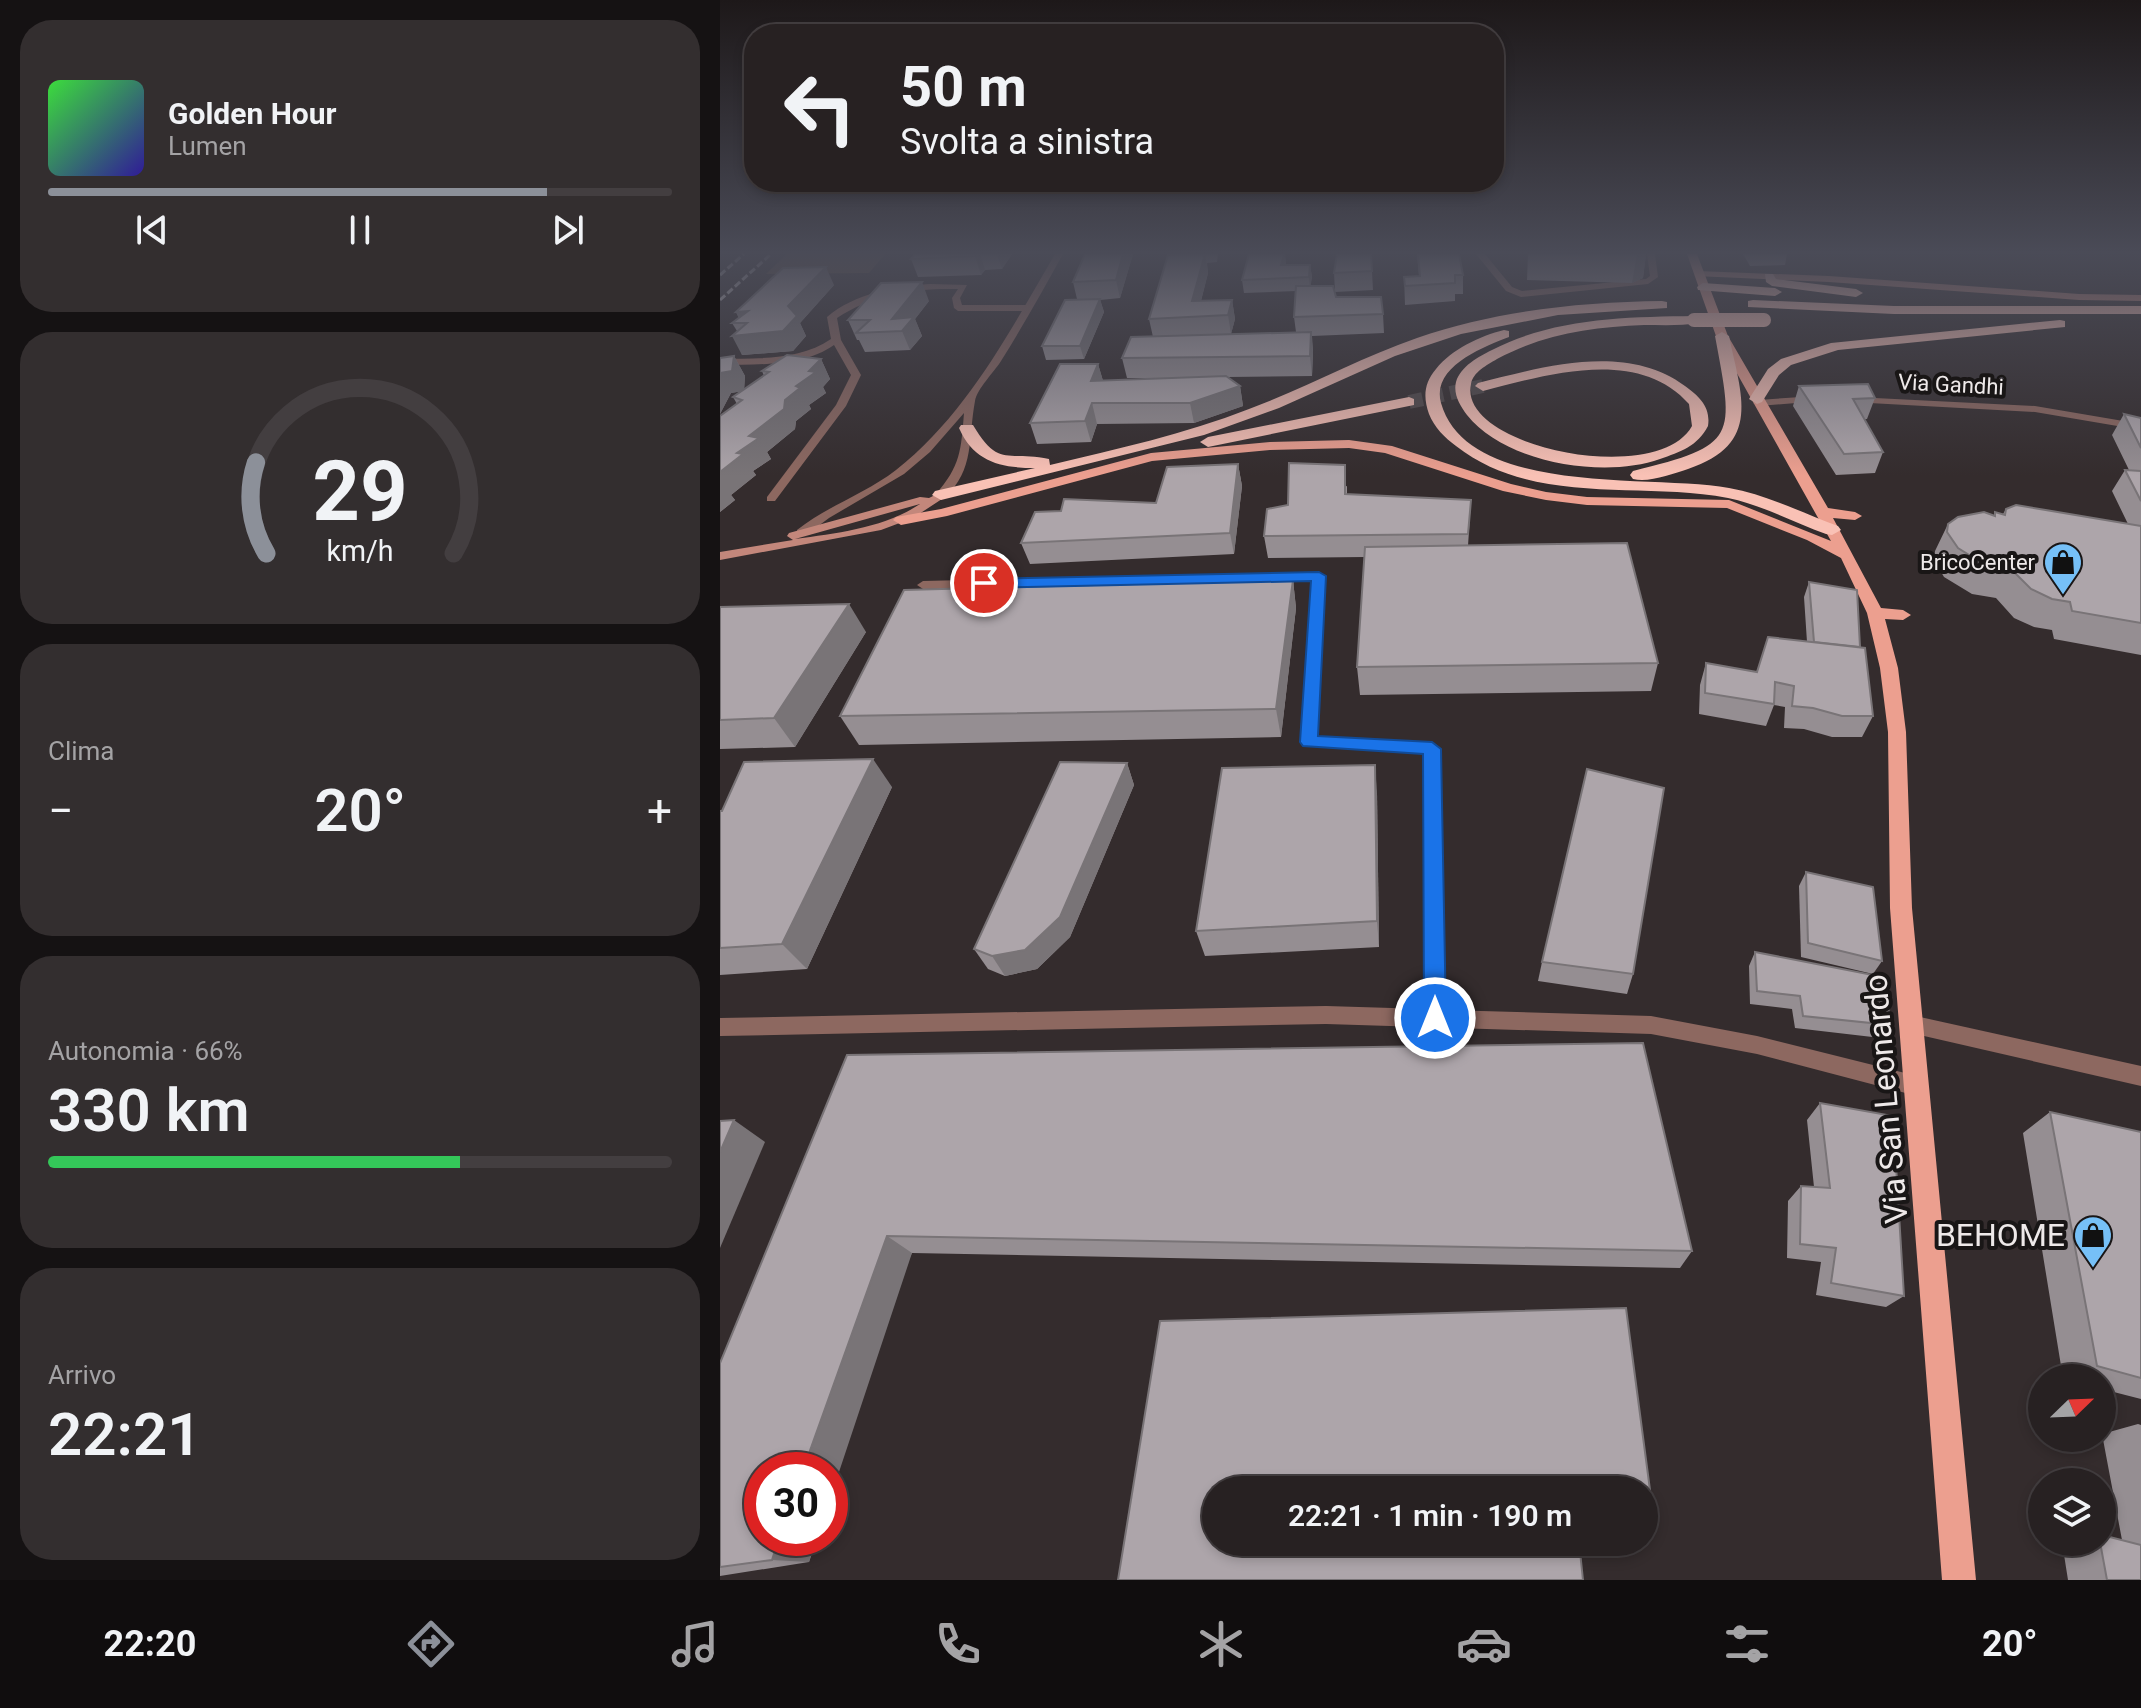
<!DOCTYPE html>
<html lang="it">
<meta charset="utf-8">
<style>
:root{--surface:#272122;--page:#332e2f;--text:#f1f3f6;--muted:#a4a3a5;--line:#433e40;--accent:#8c9099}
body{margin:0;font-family:Roboto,sans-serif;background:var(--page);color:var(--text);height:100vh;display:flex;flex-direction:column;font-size:30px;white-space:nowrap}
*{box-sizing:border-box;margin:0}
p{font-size:26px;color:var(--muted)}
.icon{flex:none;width:44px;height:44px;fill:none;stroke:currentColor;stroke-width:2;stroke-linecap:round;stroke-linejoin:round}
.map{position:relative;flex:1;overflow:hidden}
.side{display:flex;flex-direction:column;gap:20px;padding:20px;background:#151213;width:720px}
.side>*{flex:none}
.guide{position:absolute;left:24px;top:24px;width:760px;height:168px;border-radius:32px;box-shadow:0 4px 12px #0003,0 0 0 2px var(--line);background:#272122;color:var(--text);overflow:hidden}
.needle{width:52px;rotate:67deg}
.controls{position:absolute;left:1308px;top:1364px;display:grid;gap:16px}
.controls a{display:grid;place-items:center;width:88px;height:88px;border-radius:50%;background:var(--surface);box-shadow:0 4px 12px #0003,0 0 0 2px var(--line);font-size:40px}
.speed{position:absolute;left:24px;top:1452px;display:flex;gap:16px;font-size:40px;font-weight:700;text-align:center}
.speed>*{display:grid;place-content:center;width:104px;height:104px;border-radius:50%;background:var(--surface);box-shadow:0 4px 12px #0003,0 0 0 2px var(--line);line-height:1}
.speed .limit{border:12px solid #d22;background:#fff;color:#111}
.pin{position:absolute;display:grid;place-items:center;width:68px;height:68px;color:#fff;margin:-34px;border:4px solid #fff;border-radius:50%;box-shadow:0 2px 8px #0007}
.me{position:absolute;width:88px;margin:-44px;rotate:0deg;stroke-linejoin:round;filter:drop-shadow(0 0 6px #0008)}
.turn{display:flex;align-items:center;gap:28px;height:168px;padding:0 24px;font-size:36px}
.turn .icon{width:104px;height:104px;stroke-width:2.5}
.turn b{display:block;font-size:56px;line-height:68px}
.big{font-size:60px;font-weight:600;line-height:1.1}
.side .card{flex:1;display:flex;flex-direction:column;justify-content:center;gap:12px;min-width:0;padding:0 28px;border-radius:32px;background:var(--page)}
.side .dial{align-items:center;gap:0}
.dial svg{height:208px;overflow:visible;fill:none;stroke:var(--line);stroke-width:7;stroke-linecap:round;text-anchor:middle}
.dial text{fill:var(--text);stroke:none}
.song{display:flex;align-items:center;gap:24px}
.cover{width:96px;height:96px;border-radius:12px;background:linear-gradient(135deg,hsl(120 70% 55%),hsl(250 70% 35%))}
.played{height:8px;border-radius:4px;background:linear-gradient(90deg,var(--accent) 80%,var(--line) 80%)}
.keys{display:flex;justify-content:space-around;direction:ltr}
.heat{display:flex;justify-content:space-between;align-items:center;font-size:44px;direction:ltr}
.charge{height:12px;border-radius:6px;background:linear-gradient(90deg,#34c759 66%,var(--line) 0)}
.trip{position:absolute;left:482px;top:1476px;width:456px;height:80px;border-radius:40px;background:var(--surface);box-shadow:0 4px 12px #0003,0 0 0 2px var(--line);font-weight:600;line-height:80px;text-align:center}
.menu{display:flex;height:128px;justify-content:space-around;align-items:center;background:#100d0e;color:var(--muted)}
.menu .icon{width:56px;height:56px}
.menu .active{color:var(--accent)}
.menu b{font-size:36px;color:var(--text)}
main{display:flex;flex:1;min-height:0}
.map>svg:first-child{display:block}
</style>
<main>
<section class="side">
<div class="card">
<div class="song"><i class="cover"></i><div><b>Golden Hour</b><p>Lumen</p></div></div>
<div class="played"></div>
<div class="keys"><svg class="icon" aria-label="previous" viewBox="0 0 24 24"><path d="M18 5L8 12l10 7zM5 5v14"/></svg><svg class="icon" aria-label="pause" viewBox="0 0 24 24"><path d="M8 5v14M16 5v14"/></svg><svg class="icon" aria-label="next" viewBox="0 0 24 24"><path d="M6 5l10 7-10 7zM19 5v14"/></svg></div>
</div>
<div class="card dial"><svg viewBox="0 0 100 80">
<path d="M14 69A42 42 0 1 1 86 69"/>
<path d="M14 69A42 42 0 0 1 10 34" stroke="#8c9099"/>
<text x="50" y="56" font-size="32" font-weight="700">29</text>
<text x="50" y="72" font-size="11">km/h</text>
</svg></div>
<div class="card"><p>Clima</p>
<div class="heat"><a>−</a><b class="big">20°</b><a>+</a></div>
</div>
<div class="card"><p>Autonomia · 66%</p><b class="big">330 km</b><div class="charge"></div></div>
<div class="card"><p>Arrivo</p><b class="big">22:21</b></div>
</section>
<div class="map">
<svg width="1421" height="1580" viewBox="0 0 1421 1580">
<rect width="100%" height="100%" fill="#342c2d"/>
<polygon fill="#624d3e" points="67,254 165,254 149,273 46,274"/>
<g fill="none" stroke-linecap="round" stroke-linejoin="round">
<polyline stroke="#504849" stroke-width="14" stroke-dasharray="14 7" stroke-linecap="butt" points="689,402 763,386"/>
<g fill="#8d6860" fill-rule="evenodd">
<polygon points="756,254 765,254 792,287 802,291 926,279 930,276 927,254 935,254 938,277 928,284 801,297 786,291"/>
<path d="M210,284L247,285L240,298L242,305H307L311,308L307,311H238L234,308L232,298L238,289C195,288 153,294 117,318L121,340L141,375L126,406L55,501H47V497L116,405L131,375L114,345C83,367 37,364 0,365V359C37,358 79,361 111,339L107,317C135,293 175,287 210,284Z"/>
</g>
<g fill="#8d6860" fill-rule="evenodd">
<path d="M335,254H343C323,290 303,326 281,361C274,372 257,389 255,401C248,438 255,470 225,497L215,495C241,466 241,450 244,413L210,452L184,474L109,518L85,536H77V530C107,506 145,494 176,470C247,414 290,331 335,254Z"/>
<polygon points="1096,396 1101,399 1100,401 1038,406 1033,403 1038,400"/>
<polygon points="1135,397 1315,406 1421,424 1421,430 1315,412 1131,402 1131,398"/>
<polygon points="599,572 605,576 597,737 712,743 720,749 725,1010 931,1016 1037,1036 1197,1076 1204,1079 1207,1086 1204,1093 1197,1096 1037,1054 931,1034 606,1024 0,1036 0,1018 606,1006 705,1009 704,754 584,746 581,742 592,580 203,589 197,585 203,581"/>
<polygon points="1191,1015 1421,1066 1421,1086 1191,1033 1184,1030 1181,1024 1184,1018"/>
</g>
<g fill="#c3877b" fill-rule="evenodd">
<polygon points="978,271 1109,276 1359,294 1421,295 1421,301 1359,300 1109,282 975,276 975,272"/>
<path d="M221,492L225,493V497L193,518L161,530L0,560V552L73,540L67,536L69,533L200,497L209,498ZM200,504C164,528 118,533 75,539Z"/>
</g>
<polygon fill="#ec9f8f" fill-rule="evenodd" points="967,254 977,254 1008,336 1108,508 1135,512 1142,516 1135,520 1113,518 1161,608 1183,610 1191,615 1183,620 1165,619 1178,668 1186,732 1192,908 1256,1580 1222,1580 1170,908 1168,732 1160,668 1147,613 1121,558 1087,540 1007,508 867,505 826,500 783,491 665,453 629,448 550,450 432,461 227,516 181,525 173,520 176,517 221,509 431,453 550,442 629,440 672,446 791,484 826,492 867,497 1009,500 1111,541 996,336"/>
<g fill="#f9c1b5" fill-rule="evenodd">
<polygon points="1045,274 1053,274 1056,279 1136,289 1143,293 1136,297 1052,286 1046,282"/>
<polygon points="983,283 1055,288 1062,292 1055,296 978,290 977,287"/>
<polygon points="1033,300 1174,306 1421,306 1421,314 1174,314 1028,307 1028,301"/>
<path d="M942,301L947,302V308L838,315L741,334L675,356L559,408L484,435L221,500L212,495L215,491L315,468C281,468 254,462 239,428L241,425H253C279,469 287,450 329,459L330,465C397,449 465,434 529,409C586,388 639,358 697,338C776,311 859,302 942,301Z"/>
<path d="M974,316L981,320L979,323C961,326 942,325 924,325C872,327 823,334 777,359C767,365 753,372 751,384C737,447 938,488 972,426L969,404C918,346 826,375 763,391L755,386L758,383C823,367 905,342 965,386C979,396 991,407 988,426C978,446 960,452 940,459C884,479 785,463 747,415C740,406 733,394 736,382C741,366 758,357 772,350C834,318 905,317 974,316Z"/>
<polygon points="1340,320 1345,321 1345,327 1118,350 1071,365 1059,375 1042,402 1037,404 1029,399 1048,369 1061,359 1111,343"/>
<path d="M784,330L789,331V337C763,347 711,367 721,403C748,498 935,474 1009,488C1048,495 1082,513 1118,526L1121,530L1112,535L1106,534C1073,522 1042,505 1008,498C917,481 815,507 736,446C725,438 714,427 709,414C703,397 704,383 716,369C732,349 760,336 784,330Z"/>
<path d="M1002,332L1009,336C1021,395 1043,444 968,469C952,474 929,483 913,479L910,475L913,471C1019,445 1014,438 995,336Z"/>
<polygon points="689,397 694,399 694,405 488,447 480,442 488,437"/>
</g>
<g stroke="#cdc7c8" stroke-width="3" stroke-dasharray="7 3" stroke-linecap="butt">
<polyline points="0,275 24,254"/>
<polyline points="0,300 51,254"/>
</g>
<polyline stroke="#f9c1b5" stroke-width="14" points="974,320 1044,320"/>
</g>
<g fill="#958e92">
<polygon points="195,254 292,254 282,269 265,270 261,275 198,277 191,259"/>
<polygon points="365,254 413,254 400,298 380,300 384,312 364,359 326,360 322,346 357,299 353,282"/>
<polygon points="459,254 498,254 497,262 487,263 488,273 481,301 512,300 515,319 511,334 576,332 574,317 576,291 524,293 522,280 529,254 565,254 566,265 590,265 592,277 590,286 616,297 663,314 664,333 592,336 593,352 592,376 507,377 520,386 523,406 474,423 377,424 371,442 317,444 310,423 378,364 383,381 466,378 407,378 402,358 433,337 429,319"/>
<polygon points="651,254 653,290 615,292 614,273"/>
<polygon points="697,254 739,254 743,275 743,294 735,294 735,301 685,305 684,277 699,276"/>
<polygon points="808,254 926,254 923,278 912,283 807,280"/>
<polygon points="1023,254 1067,254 1065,265 1030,266"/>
<polygon points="114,285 80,323 86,336 73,351 22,355 17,331 12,323 19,318 16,312"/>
<polygon points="209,301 195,319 202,336 190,350 145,352 139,340 137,340 128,320"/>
<polygon points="14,356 25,376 24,390 44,376 42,371 101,359 110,379 103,387 106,393 89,405 91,409 76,421 75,429 47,452 51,459 33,471 36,475 11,495 15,500 0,512 17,404 13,397 22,391 11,393 0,414 0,358"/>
<polygon points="1079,386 1155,398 1147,419 1144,419 1163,452 1155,473 1116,475 1073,406"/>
<polygon points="1404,414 1421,418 1421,655 1334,639 1332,630 1314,627 1294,618 1276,598 1252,594 1224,577 1214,560 1215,551 1228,524 1274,516 1275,512 1283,514 1286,509 1408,524 1392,491 1405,470 1409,470 1392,435"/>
<polygon points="518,464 522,486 514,554 310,564 301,543 341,511 436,503"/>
<polygon points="627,486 627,494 751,500 748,546 938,663 931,691 640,695 637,667 645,557 548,558 544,536 568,505"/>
<polygon points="573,580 576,608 561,737 139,745 120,716"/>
<polygon points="1089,582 1140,647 1153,716 1142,737 1112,737 1084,729 1064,728 1065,707 1054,705 1046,726 979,714 980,685 986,663 1036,672 1087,642 1084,597"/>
<polygon points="0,607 146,632 75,747 0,749"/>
<polygon points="407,763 414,785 350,937 317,969 285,976 268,969 254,949"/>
<polygon points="172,787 87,969 0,975 0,811"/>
<polygon points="657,793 659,947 485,956 476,931"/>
<polygon points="1086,872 1162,961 1153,974 1081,957 1079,886"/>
<polygon points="1035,952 1171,1025 1161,1038 1075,1028 1072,1009 1030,1004 1029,966"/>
<polygon points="822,962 913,974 907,994 818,981"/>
<polygon points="127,1055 972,1251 960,1268 192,1253 42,1538 97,1538 89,1562 0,1576 0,1363"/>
<polygon points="1100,1103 1184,1296 1166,1307 1096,1295 1101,1262 1067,1258 1068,1201 1081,1186 1094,1187 1087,1120"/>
<polygon points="1330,1112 1421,1132 1421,1399 1382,1389 1382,1378 1343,1378 1303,1133"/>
<polygon points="1418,1424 1421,1425 1421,1580 1348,1580 1342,1542 1382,1542 1402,1540 1382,1434"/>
</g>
<g fill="#797477">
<polygon points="257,254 260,254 265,270 261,275 255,256"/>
<polygon points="277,254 292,254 282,269"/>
<polygon points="403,254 413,254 400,298 396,280"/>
<polygon points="485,254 488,273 477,316 472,301"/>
<polygon points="564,254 565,254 566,264 563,277 561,265"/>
<polygon points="917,254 926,254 923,278 912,283"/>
<polygon points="590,265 592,277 590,290 589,277"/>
<polygon points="106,267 114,285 80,323 86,336 73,351 22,355 12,336 68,306"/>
<polygon points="202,282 209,301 195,319 202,336 190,350 182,331 172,319"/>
<polygon points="380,299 384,312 364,359 360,346"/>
<polygon points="512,300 515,319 511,334 508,315"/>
<polygon points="28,311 27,323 21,323 16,312"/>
<polygon points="591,332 593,352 592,376 590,356"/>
<polygon points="14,356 25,376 24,391 11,393 0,414 0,373"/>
<polygon points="101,359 110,379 103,387 106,393 89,405 91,409 76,421 75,429 47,452 51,459 33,471 36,475 11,495 15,500 0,512 0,472 17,453 29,436 65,400 89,371"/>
<polygon points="378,364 384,384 371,381"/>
<polygon points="520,386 523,406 474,423 470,403"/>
<polygon points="372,403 377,424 371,442 365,421"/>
<polygon points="518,464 522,486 514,554 510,533"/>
<polygon points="573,580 576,608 561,737 556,709"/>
<polygon points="129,604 146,632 75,747 54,718"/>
<polygon points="153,759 172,787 87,969 62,944"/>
<polygon points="407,763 414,785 350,937 317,969 285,976 272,956"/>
<polygon points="655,765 657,793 659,947 657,921"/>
<polygon points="14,1120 45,1142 0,1248 0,1152"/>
<polygon points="167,1236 192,1253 110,1499 110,1470 83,1470"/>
<polygon points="59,1538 97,1538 89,1562 52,1560"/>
</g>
<g fill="#ada5aa" stroke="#797477" stroke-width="2">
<polygon points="195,254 257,254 255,256 191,259"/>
<polygon points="365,254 403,254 396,280 353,282"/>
<polygon points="485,254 472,301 512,300 508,315 429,319 448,255"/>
<polygon points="529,254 564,254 561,265 590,265 589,277 522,280"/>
<polygon points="617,254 651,254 652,271 614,273"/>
<polygon points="698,254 739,254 743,275 735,275 735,283 685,286 684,277 700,276"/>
<polygon points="106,267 68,306 77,316 63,331 12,336 27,323 12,323 28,311 16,312 63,268"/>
<polygon points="202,282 172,319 194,317 182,331 136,333 150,320 128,320 161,283"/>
<polygon points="576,286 613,286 616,297 661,297 663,314 574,317"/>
<polygon points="380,299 360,346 322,346 345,300"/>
<polygon points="591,332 590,356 402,358 411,337"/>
<polygon points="67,355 101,359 89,371 96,372 76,386 80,388 65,400 64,409 29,436 39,438 17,453 23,454 0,472 0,416 22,400 13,397 49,372 42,371"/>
<polygon points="14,356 12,371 0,373 0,358"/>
<polygon points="340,364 378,364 371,381 506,376 520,386 470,403 372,403 365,421 310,423"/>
<polygon points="1148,384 1155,398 1133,399 1163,452 1124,454 1079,386"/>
<polygon points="1404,414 1421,418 1421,448"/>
<polygon points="569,463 625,465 625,494 751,500 748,534 544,536 547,509 568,505"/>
<polygon points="518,464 510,533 301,543 315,512 341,511 344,499 436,503 447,467"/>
<polygon points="1405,470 1421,471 1421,501"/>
<polygon points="1296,505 1421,526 1421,623 1352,611 1350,602 1332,599 1311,589 1292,570 1267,566 1238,548 1227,532 1228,524 1238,517 1264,512 1275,516 1275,512 1285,515 1286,509"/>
<polygon points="907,543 938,663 637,667 645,547"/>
<polygon points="573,580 556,709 120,716 184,590"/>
<polygon points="1089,582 1137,590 1140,647 1094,642"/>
<polygon points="129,604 54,718 0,720 0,607"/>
<polygon points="1048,637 1145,648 1153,716 1122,716 1093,708 1072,706 1074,686 1055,682 1054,704 985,693 986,663 1037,672"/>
<polygon points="153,759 62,944 0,948 0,811 2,811 24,762"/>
<polygon points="340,762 407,763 340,917 305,950 272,956 254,949"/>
<polygon points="655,765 657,921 476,931 502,768"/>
<polygon points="867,769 944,788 913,974 822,962"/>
<polygon points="1086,872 1153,887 1162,961 1088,943"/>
<polygon points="1035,952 1163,977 1171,1025 1083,1016 1080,996 1037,991"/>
<polygon points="923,1043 972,1251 167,1236 83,1470 42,1470 42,1538 59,1538 52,1560 0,1567 0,1363 127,1055"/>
<polygon points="1100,1103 1173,1116 1184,1296 1111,1283 1116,1248 1080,1244 1081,1186 1110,1188"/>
<polygon points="1330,1112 1421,1132 1421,1378 1377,1366"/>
<polygon points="14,1120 0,1152 0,1121"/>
<polygon points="906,1308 930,1490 924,1491 924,1490 496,1490 496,1542 859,1542 863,1580 398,1580 440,1321"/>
<polygon points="1382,1535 1421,1545 1421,1580 1387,1580 1380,1542 1382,1542"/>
</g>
<linearGradient id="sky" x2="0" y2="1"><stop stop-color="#1d1819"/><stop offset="0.53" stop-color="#4a4b57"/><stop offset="1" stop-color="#4a4b57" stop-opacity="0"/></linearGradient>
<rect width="1421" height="476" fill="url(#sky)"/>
<polygon fill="#1a73e8" stroke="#114b97" stroke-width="2" points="599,572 606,576 598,736 712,742 721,749 726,1018 723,1025 715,1028 707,1025 704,1018 703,754 583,746 580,742 591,581 264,588 257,583 264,579"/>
<defs>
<symbol id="shop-pin" viewBox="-11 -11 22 30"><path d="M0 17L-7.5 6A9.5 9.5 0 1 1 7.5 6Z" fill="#76c0f7" stroke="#191616"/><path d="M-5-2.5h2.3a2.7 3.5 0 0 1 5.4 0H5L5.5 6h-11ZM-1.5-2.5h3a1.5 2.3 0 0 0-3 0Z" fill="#111"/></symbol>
</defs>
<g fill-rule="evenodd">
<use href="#shop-pin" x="1321" y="540" width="44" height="60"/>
<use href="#shop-pin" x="1351" y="1213" width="44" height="60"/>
</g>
<g text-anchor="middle" stroke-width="8" stroke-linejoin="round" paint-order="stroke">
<g font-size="22" fill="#eee9e9" stroke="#191616">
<text transform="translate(1231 384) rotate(3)" y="8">Via Gandhi</text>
</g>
<g font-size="22" fill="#eee9e9" stroke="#191616" text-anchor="end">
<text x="1315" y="570">BricoCenter</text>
</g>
<g font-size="32" fill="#eee9e9" stroke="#191616">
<text transform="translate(1166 1099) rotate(-95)" y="11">Via San Leonardo</text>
</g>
<g font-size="32" fill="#eee9e9" stroke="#191616" text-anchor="end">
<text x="1345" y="1246">BEHOME</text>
</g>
</g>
</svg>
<div class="controls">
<a><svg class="needle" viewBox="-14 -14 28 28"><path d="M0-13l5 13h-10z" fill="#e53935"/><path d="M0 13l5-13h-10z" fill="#a4a3a5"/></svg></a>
<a><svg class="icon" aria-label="layers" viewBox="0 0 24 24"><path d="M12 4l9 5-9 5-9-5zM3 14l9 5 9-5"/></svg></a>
</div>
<div class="speed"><div class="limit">30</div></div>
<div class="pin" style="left:264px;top:583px;background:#d93025"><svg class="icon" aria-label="arrive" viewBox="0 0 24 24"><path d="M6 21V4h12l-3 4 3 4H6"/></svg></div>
<svg class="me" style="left:715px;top:1018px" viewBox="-20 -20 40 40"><circle r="17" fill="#1a73e8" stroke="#fff" stroke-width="3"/><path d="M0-11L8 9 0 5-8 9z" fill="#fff"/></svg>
<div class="trip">22:21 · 1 min · 190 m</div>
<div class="guide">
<div class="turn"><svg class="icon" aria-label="left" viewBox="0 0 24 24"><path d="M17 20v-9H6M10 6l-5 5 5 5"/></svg><div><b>50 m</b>Svolta a sinistra</div></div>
</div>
</div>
</main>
<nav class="menu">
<b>22:20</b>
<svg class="icon active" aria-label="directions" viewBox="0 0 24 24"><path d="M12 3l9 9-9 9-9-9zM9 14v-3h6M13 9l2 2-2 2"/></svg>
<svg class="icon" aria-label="music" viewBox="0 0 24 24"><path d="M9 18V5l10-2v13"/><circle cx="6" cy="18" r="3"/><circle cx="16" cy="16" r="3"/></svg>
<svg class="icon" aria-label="phone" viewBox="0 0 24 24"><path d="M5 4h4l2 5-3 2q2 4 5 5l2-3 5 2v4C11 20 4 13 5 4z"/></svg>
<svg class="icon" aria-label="climate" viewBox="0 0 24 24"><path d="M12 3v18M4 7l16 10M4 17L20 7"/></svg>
<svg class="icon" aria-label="car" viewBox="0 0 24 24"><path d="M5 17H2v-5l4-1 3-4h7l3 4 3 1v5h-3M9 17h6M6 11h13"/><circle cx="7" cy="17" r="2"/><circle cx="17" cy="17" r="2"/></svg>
<svg class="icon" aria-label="filters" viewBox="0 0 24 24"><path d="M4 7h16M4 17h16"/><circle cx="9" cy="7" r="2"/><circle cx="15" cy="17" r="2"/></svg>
<b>20°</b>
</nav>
